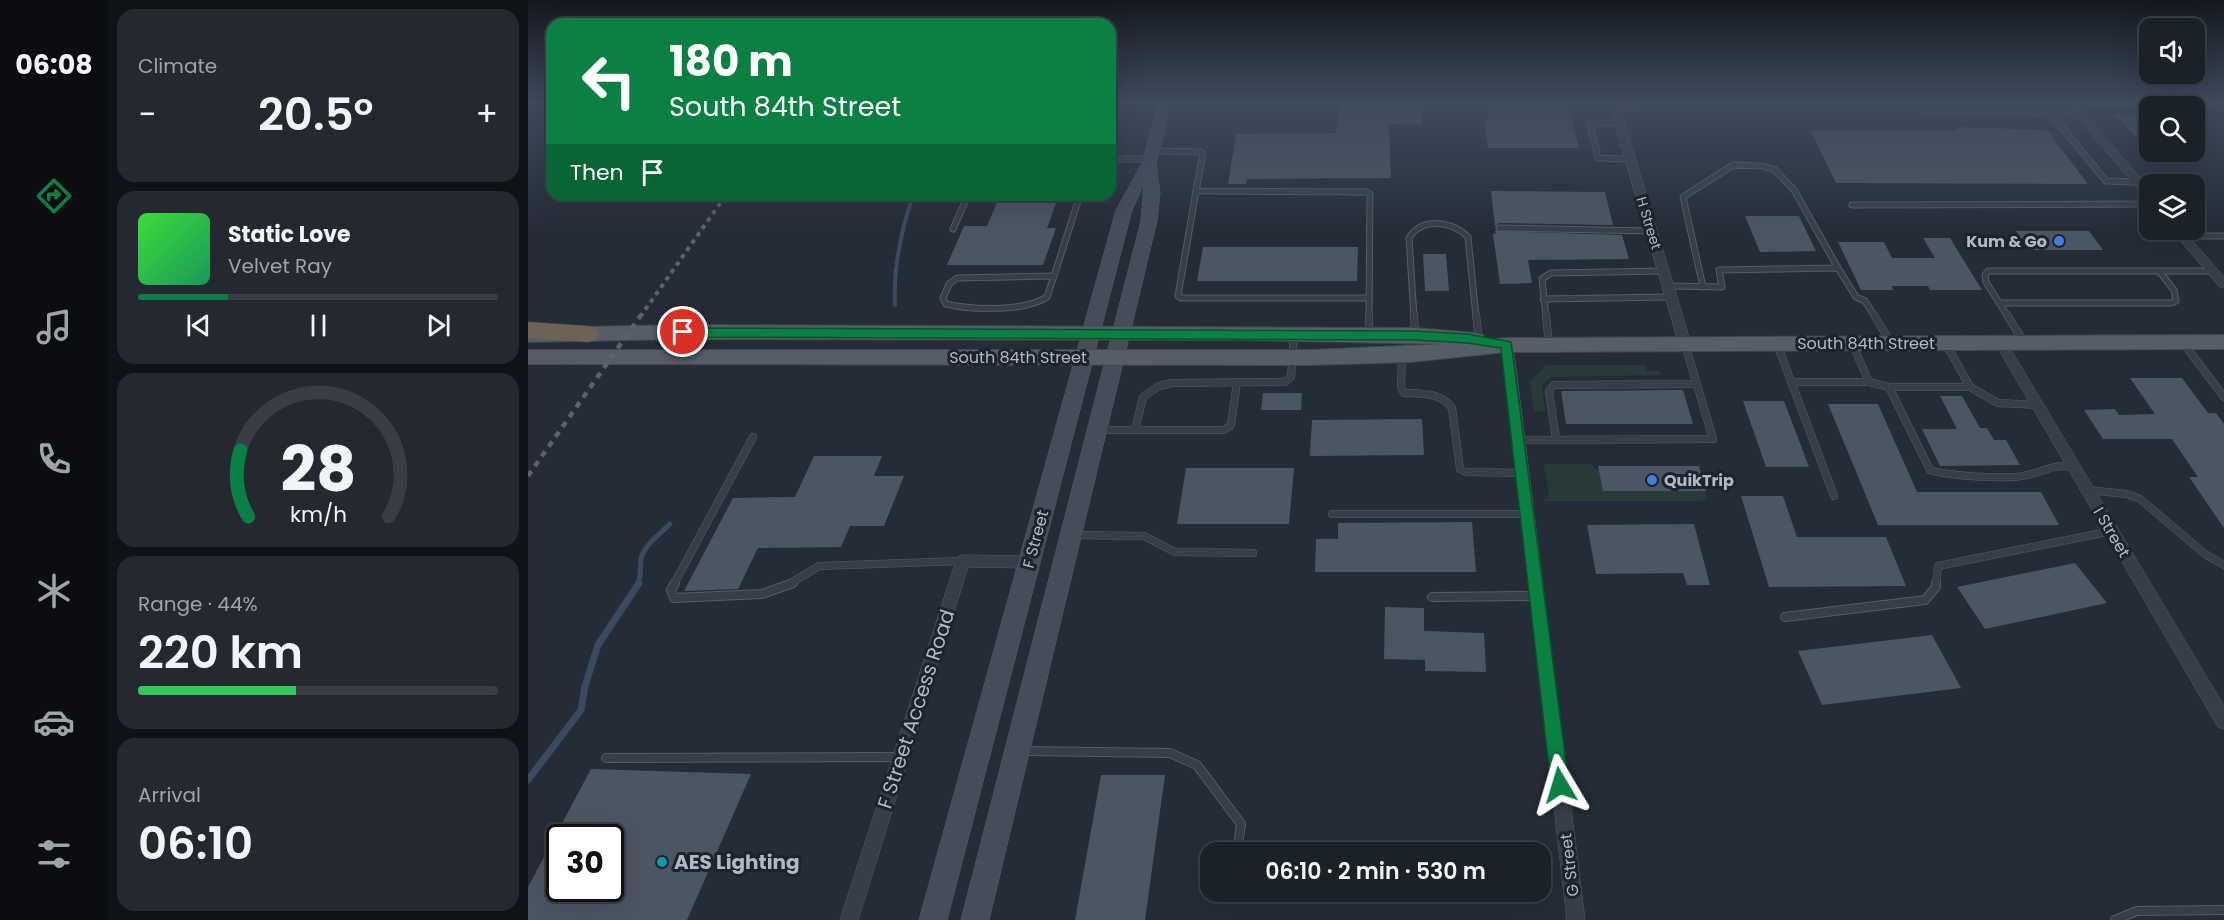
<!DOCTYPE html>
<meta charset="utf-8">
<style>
:root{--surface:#1b2129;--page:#242931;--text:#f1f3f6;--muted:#a0a3a8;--line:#393e46;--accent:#0b8043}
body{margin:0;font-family:Poppins,sans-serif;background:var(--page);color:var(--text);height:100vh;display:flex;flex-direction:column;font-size:22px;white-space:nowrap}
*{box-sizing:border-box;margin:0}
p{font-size:20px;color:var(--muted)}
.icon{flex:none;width:33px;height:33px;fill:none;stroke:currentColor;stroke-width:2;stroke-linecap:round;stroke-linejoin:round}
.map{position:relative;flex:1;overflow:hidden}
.panel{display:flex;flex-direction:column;gap:9px;padding:9px;background:#0f1217;width:420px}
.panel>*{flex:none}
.hud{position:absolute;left:18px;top:18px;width:570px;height:183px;border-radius:18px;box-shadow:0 6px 24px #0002,0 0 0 2px var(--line);background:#0b8043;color:#fff;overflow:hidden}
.controls{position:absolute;left:1611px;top:18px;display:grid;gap:12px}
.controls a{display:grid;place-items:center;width:66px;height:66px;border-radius:12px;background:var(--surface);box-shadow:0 6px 24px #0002,0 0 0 2px var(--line);font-size:30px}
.speed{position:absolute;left:18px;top:824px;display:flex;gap:12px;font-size:30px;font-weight:700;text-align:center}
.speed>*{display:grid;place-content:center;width:78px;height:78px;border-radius:50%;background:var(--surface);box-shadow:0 6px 24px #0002,0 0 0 2px var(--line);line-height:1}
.speed .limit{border:3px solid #111;border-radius:9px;background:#fff;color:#111}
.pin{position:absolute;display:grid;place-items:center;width:51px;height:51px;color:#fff;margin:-26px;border:3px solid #fff;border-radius:50%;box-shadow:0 2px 6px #0007}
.me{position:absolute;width:66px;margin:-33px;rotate:353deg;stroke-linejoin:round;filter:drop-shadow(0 0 4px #0008)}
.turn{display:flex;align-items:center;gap:21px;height:126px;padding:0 24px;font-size:27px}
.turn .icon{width:78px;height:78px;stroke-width:2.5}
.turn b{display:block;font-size:42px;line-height:51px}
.then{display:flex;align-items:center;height:57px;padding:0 24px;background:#0003;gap:12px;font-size:22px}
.big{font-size:45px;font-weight:600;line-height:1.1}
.panel .widget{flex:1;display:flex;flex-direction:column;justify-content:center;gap:9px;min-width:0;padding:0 21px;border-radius:18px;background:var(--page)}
.panel .dial{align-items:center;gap:0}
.dial svg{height:156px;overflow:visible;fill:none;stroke:var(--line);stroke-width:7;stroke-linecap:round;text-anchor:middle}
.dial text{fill:var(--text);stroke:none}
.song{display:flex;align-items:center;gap:18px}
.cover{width:72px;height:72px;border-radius:9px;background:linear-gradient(135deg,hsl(120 70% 55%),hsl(150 70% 35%))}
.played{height:6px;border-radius:3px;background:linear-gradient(90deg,var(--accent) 25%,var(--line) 25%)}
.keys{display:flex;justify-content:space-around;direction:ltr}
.heat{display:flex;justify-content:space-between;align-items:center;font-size:33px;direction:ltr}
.charge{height:9px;border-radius:4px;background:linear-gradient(90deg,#34c759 44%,var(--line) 0)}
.trip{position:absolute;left:672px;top:842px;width:351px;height:60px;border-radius:18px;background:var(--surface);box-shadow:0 6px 24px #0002,0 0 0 2px var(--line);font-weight:600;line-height:60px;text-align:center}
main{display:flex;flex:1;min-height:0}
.tab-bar{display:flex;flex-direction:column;width:108px;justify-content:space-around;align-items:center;background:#0b0d10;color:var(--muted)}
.tab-bar .icon{width:42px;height:42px}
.tab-bar .current{color:var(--accent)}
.tab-bar b{font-size:27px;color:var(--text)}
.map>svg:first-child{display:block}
</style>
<main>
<nav class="tab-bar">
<b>06:08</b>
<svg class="icon current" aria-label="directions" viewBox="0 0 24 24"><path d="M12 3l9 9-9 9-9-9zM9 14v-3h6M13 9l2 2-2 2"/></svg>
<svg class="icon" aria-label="music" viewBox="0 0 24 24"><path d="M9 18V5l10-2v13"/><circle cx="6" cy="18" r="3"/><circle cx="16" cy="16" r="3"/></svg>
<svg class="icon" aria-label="phone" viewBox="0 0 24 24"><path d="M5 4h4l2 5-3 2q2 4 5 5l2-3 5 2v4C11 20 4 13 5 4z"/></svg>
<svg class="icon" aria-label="climate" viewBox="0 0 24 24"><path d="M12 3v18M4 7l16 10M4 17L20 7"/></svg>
<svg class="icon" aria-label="car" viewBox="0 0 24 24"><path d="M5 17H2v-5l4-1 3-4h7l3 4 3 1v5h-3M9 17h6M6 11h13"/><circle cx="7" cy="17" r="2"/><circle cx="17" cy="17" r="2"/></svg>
<svg class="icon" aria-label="filters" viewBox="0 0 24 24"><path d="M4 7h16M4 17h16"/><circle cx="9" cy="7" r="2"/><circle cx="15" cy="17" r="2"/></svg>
</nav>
<section class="panel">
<div class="widget"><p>Climate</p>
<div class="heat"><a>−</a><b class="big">20.5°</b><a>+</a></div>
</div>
<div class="widget">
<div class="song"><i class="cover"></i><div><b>Static Love</b><p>Velvet Ray</p></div></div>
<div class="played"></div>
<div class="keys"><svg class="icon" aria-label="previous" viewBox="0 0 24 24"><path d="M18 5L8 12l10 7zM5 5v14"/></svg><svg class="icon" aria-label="pause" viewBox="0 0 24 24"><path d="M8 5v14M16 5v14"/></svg><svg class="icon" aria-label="next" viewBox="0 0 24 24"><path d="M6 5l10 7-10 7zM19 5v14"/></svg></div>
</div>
<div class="widget dial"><svg viewBox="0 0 100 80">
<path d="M14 69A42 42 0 1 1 86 69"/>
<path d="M14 69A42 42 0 0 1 10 35" stroke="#0b8043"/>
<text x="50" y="56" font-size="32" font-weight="700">28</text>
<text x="50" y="72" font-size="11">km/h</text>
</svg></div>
<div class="widget"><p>Range · 44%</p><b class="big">220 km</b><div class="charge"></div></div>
<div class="widget"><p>Arrival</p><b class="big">06:10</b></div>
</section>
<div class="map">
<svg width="1696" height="920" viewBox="0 0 1696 920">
<rect width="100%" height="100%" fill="#242c37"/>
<g fill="#293a3a">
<polygon points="1018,365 1117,365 1119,371 1132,371 1133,375 1023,377 1014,385 1017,411 1006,412 1002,382"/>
<polygon points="1016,464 1063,464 1068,469 1071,469 1075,491 1176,491 1179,498 1173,501 1016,501 1021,496"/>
</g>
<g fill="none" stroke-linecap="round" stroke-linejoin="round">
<path stroke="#3b4a5e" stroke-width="4" d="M367,305C365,267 373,231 385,195"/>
<path stroke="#3b4a5e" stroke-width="5" d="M110,584C113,575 112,568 113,559C115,546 133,533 142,524"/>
<polyline stroke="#3b4a5e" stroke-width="7" points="0,780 53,710 57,686 70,645 111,583"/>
</g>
<g fill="#4c5662" fill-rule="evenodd">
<polygon points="811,103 894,103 894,125 861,124 863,178 719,179 718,184 700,184 708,134 808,133"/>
<polygon points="959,103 1040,103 1051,148 960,148 956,119 961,119"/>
<polygon points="1622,113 1622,137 1608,137 1586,114"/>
<polygon points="1428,127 1519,130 1560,184 1308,183 1282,130 1430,130"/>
<polygon points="963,191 1077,192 1085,225 971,223 967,226"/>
<polygon points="472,195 531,195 519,228 528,228 515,265 419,265 436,226 459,226"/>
<polygon points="1217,216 1271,216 1288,251 1232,252"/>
<polygon points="967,231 1094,235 1101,259 1000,260 1004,283 972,284 965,234 968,234"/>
<polygon points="1488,231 1561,231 1575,250 1500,250"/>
<polygon points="1395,238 1422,238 1454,290 1402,290 1400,286 1364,286 1365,290 1333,290 1310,242 1356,242 1364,258 1407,258"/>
<polygon points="675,247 830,247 829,281 669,281"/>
<polygon points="895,254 918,254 921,291 897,291"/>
<polygon points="1602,378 1654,378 1680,413 1688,413 1696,424 1696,528 1661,477 1670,477 1644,439 1575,439 1556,410 1587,409 1591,415 1627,414"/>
<polygon points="1155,390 1165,424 1038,424 1033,391"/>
<polygon points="735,393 774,393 773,410 733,410"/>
<polygon points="1412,396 1434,396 1452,428 1459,428 1466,440 1478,440 1492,465 1412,466 1394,429 1429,429"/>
<polygon points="1215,401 1256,401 1281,467 1238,467"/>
<polygon points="1300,404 1350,404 1389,492 1513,492 1531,525 1350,525"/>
<polygon points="894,419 896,455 782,456 784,420"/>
<polygon points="286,456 354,456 346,476 376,476 356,526 322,526 313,547 230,548 210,589 156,591 205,498 267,497"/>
<polygon points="1070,466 1171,466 1178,491 1075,491"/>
<polygon points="658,468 766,468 761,524 649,524"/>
<polygon points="1213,496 1255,496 1269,537 1358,537 1378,586 1241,587"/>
<polygon points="944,522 948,572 787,572 788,539 810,539 810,523"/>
<polygon points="1166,524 1182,585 1159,585 1155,573 1068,574 1059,525"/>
<polygon points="1547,563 1579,603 1457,629 1429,587"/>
<polygon points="857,607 896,608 896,631 956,633 958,672 897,671 897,660 856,659"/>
<polygon points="1404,635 1433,688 1294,705 1270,651"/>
<path d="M63,769L223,774L159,920H0V887ZM32,837H82V888H32Z"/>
<polygon points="573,775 637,775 617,920 547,920"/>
</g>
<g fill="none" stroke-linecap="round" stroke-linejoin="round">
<defs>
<g id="lane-far2">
<polyline points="1544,105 1685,103"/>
<polyline points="582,107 583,103"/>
<polyline points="1088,110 1111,107 1110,103"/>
<polyline points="1398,114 1552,114"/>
<polyline points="1523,114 1578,181 1609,182"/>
<polyline points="1092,122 1062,124 1070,158 1102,159"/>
<polyline points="624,151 673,152 675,154 668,191 838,192 842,194 841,317"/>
<polyline points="582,159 622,159"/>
<polyline points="668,191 650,296 653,298 841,298"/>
<polyline points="1324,205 1622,204"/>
<polyline points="971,228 1124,231"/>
<polyline points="425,229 440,195"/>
<polyline points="1655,236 1696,236"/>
<path d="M526,276L519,297C496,312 444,310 418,304L415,298L421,284L429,278Z"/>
<polyline points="526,276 552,195"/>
<polyline points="1140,286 1194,287 1191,270 1310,268 1328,297 1337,301 1347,317"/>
<polyline points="1175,287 1155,197 1205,165 1235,166 1247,170 1266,190 1310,268"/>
<polyline points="1015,299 1143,297"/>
<polyline points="1472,303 1643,303 1648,301 1646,290 1631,271"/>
<path d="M886,317L881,238C894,217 924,221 940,237L948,317"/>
<polyline points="1018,317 1014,279 1023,273 1136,271"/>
<polyline points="1480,317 1458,282 1457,275 1460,271 1684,271"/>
</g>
<g id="lane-far1">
<polyline points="886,315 887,335"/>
<polyline points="948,315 951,340"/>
<polyline points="1018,315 1021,345"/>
<polyline points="1346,315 1363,343"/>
<polyline points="1479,315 1496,342"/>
<polyline points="841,336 841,315"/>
<polyline points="1249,344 1306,496"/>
<polyline points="1656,344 1696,397"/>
<path d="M874,356L873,387L876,393C895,394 912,392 924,408L932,469L938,472L995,473"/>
<polyline points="1263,382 1341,382 1324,343"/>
<polyline points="1341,382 1361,387 1442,387 1418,344"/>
<path d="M1361,387L1402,470C1420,476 1482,480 1499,475C1520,471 1520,465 1544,466"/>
<polyline points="1442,387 1470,403 1509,405"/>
<polyline points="570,430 607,430 615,397 631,386 644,383 757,382 763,377 766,334"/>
<polyline points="607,430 696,430 703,425 709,382"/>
<polyline points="991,440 1185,439 1157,344"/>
<polyline points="1028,440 1021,391 1026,385 1169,384"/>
<polyline points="1559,490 1599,494 1612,499 1677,554 1696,565"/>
<polyline points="804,514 1000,514"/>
<polyline points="546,535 616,536 647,552 725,553"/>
<polyline points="146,584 225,437"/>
<polyline points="261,584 291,566 434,561"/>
<polyline points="1408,584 1410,566 1584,531"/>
</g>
<g id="lane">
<polyline points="147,583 143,590 146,598 234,594 265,583"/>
<polyline points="904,597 1010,596"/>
<polyline points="1257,617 1397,600 1408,587 1408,583"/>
<polyline points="495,751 642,753 669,765 713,824 709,852"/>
<polyline points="78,758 373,757"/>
<polyline points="1587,920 1609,911 1696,910"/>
</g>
<g id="street">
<polygon points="1081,103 1091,103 1163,344 1161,347 1153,347 1151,344"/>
<polygon points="1538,103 1548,103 1622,189 1622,199 1618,198"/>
<polygon points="1644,230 1655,230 1696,277 1696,288 1692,287"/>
<polygon points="1473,339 1477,340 1696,706 1696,729 1690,727 1467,343"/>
<polygon points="979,341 985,345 1057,920 1039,920 973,345"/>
<polygon points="435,555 501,556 506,558 508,562 506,566 501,568 440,567 330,920 312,920 428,561 430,557"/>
</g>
<polygon id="secondary" points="630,103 644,103 628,163 632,193 629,221 461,920 433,920 613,221 616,184 604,210 419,920 391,920 588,210 614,163"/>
<polygon id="primary" points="155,325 887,328 948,333 955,335 958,340 979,338 1696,335 1696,349 979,352 882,362 783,365 0,364 0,350 783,350 916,344 714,340 155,339 0,342 0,328"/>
<polygon id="highway" points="0,322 60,326 68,328 71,334 68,340 60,342 0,338"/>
</defs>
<use href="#lane-far2" stroke="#555c65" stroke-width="7"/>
<use href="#lane-far1" stroke="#555c65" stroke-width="8"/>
<use href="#lane" stroke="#555c65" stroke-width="10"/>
<use href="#street" stroke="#555c65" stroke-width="1"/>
<use href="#secondary" stroke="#555c65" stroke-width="1"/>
<use href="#primary" stroke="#404751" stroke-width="2"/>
<use href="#highway" stroke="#424952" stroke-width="1"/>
<use href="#lane-far2" stroke="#373e48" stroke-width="5"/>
<use href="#lane-far1" stroke="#373e48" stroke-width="7"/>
<use href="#lane" stroke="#373e48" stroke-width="8"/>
<use href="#street" fill="#373e48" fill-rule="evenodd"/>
<use href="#secondary" fill="#464d5a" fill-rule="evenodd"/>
<use href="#primary" fill="#555d67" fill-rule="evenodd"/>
<use href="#highway" fill="#6d6355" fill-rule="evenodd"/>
<polyline stroke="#5a626e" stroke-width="4" stroke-dasharray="4.5 4.5" stroke-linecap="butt" points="112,317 198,195"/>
<polyline stroke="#5a626e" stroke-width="4.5" stroke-dasharray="6 6" stroke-linecap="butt" points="0,476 113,315"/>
</g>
<linearGradient id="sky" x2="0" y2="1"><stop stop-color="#14181e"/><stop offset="0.44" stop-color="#3f4b5e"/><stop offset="1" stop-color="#3f4b5e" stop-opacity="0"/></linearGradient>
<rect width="1696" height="232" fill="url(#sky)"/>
<polygon fill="#0b8043" stroke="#07532c" stroke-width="1.5" points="155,328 887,331 939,334 983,342 1041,785 1038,791 1032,793 1026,791 1023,785 973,348 939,343 887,340 155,337 149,332"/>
<g fill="#3f7fe0" stroke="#1d232c" stroke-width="2">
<circle cx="1531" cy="241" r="6"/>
<circle cx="1124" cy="480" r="6"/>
</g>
<circle fill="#0f9aa8" stroke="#1d232c" stroke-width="2" cx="134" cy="862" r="6"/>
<g text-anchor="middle" stroke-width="6" stroke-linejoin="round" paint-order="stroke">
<g font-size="14" fill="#b2b9c4" stroke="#1d232c">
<text transform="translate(1121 223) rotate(73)" y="5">H Street</text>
</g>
<g font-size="16" font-weight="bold" fill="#b2b9c4" stroke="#1d232c" text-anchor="end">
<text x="1519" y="247">Kum &amp; Go</text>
<text x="1136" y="486" text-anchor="start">QuikTrip</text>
</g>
<g font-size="16" fill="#b2b9c4" stroke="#1d232c">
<text x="1338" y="349">South 84th Street</text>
<text x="490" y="363">South 84th Street</text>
<text transform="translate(1584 532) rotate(59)" y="6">I Street</text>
<text transform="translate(507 539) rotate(-75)" y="6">F Street</text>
<text transform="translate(1041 865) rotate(-97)" y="6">G Street</text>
</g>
<g font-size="20" fill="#b2b9c4" stroke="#1d232c">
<text transform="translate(388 709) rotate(-72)" y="7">F Street Access Road</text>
</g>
<g font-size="20" font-weight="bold" fill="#b2b9c4" stroke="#1d232c" text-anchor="start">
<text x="146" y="869">AES Lighting</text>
</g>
</g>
</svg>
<div class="controls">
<a><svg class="icon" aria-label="sound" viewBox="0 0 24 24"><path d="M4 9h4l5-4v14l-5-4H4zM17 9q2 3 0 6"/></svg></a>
<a><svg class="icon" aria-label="search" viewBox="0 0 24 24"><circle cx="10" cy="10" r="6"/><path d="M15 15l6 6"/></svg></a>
<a><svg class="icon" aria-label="layers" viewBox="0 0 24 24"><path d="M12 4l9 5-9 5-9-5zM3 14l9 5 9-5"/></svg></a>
</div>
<div class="speed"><div class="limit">30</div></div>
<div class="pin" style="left:155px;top:332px;background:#d93025"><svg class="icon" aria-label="arrive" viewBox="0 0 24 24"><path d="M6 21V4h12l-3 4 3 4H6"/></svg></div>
<svg class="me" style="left:1032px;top:785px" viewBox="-20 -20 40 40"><path d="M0-17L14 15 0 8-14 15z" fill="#0b8043" stroke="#fff" stroke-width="4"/></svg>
<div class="trip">06:10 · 2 min · 530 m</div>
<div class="hud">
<div class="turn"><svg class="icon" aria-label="left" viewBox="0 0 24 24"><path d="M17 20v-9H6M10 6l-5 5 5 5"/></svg><div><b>180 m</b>South 84th Street</div></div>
<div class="then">Then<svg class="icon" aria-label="arrive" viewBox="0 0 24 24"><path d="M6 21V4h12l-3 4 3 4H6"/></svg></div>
</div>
</div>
</main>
